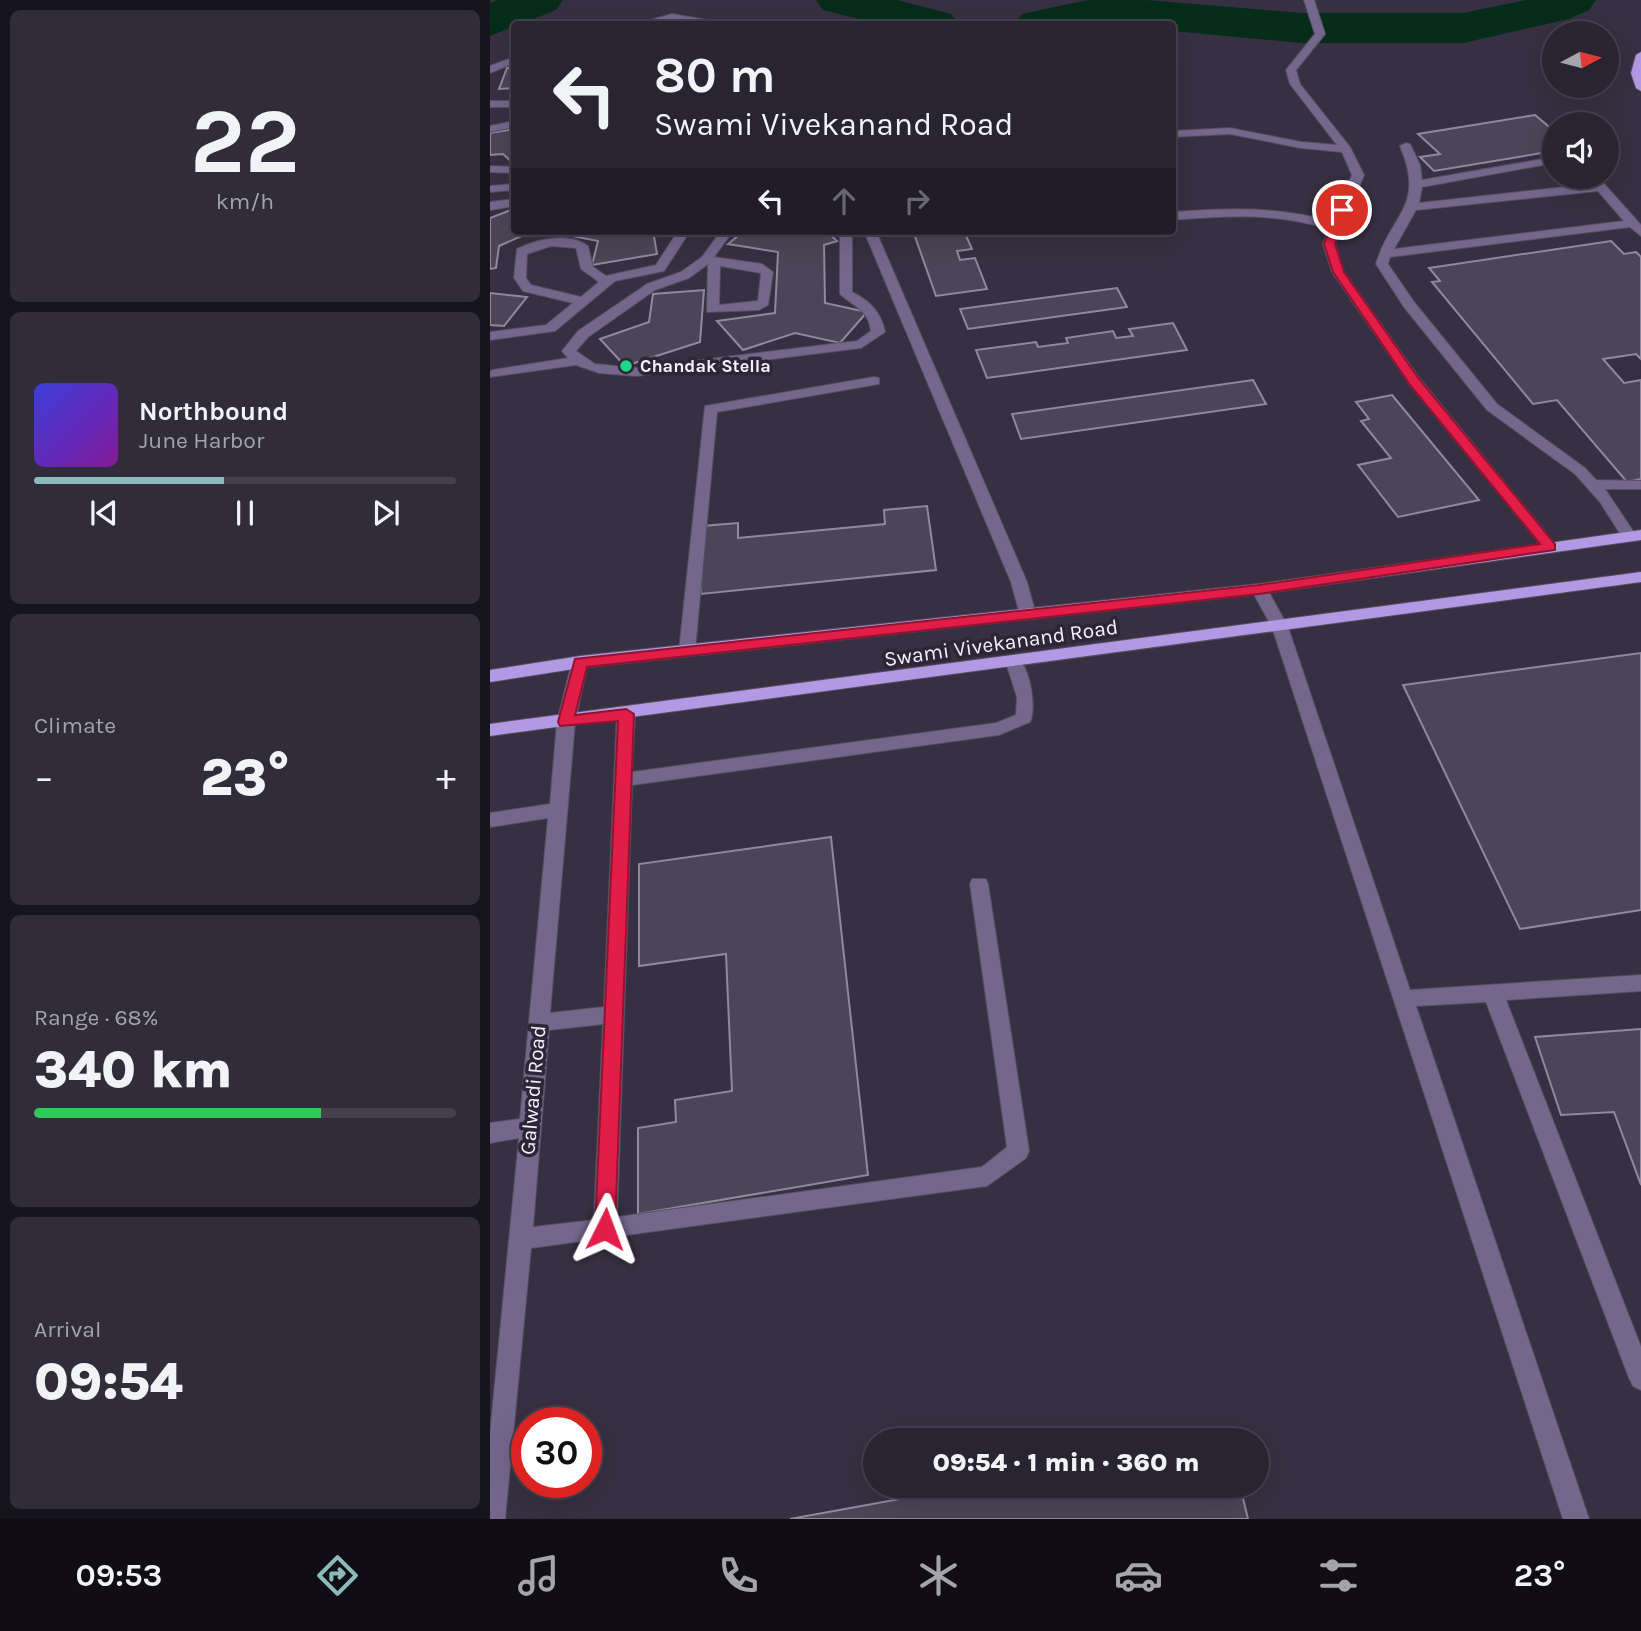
<!DOCTYPE html>
<meta charset="utf-8">
<style>
:root{--surface:#282432;--page:#302c3a;--text:#f1f3f6;--muted:#a5a4ac;--line:#44414d;--accent:#8bbbb9}
body{margin:0;font-family:Karla,sans-serif;background:var(--page);color:var(--text);height:100vh;display:flex;flex-direction:column;font-size:26px;white-space:nowrap}
*{box-sizing:border-box;margin:0}
p{font-size:23px;color:var(--muted)}
.icon{flex:none;width:38px;height:38px;fill:none;stroke:currentColor;stroke-width:2;stroke-linecap:round;stroke-linejoin:round}
.map{position:relative;flex:1;overflow:hidden}
.drawer{display:flex;flex-direction:column;gap:10px;padding:10px;background:#16141c;width:490px}
.drawer>*{flex:none}
.guide{position:absolute;left:21px;top:21px;width:665px;height:214px;border-radius:7px;box-shadow:0 7px 28px #0002,0 0 0 2px var(--line);background:#282432;color:var(--text);overflow:hidden}
.needle{width:46px;rotate:83deg}
.controls{position:absolute;left:1052px;top:21px;display:grid;gap:14px}
.controls a{display:grid;place-items:center;width:77px;height:77px;border-radius:50%;background:var(--surface);box-shadow:0 7px 28px #0002,0 0 0 2px var(--line);font-size:35px}
.speed{position:absolute;left:21px;top:1407px;display:flex;gap:14px;font-size:35px;font-weight:700;text-align:center}
.speed>*{display:grid;place-content:center;width:91px;height:91px;border-radius:50%;background:var(--surface);box-shadow:0 7px 28px #0002,0 0 0 2px var(--line);line-height:1}
.speed .limit{border:10px solid #d22;background:#fff;color:#111}
.pin{position:absolute;display:grid;place-items:center;width:60px;height:60px;color:#fff;margin:-30px;border:4px solid #fff;border-radius:50%;box-shadow:0 2px 7px #0007}
.me{position:absolute;width:77px;margin:-38px;rotate:3deg;stroke-linejoin:round;filter:drop-shadow(0 0 5px #0008)}
.turn{display:flex;align-items:center;gap:24px;height:147px;padding:0 28px;font-size:32px}
.turn .icon{width:91px;height:91px;stroke-width:2.5}
.turn b{display:block;font-size:49px;line-height:60px}
.lanes{display:flex;align-items:center;height:66px;padding:0 28px;background:#0003;justify-content:center;gap:35px;direction:ltr}
.lanes .off{opacity:.35}
.big{font-size:52px;font-weight:800;line-height:1.1}
.drawer .tile{flex:1;display:flex;flex-direction:column;justify-content:center;gap:10px;min-width:0;padding:0 24px;border-radius:10px;background:var(--page)}
.drawer .dial{align-items:center;gap:0}
.dial b{font-size:91px;line-height:1}
.song{display:flex;align-items:center;gap:21px}
.cover{width:84px;height:84px;border-radius:10px;background:linear-gradient(135deg,hsl(240 70% 55%),hsl(290 70% 35%))}
.played{height:7px;border-radius:4px;background:linear-gradient(90deg,var(--accent) 45%,var(--line) 45%)}
.keys{display:flex;justify-content:space-around;direction:ltr}
.heat{display:flex;justify-content:space-between;align-items:center;font-size:38px;direction:ltr}
.charge{height:10px;border-radius:5px;background:linear-gradient(90deg,#34c759 68%,var(--line) 0)}
.trip{position:absolute;left:373px;top:1428px;width:406px;height:70px;border-radius:35px;background:var(--surface);box-shadow:0 7px 28px #0002,0 0 0 2px var(--line);font-weight:800;line-height:70px;text-align:center}
.menu{display:flex;height:112px;justify-content:space-around;align-items:center;background:#100e14;color:var(--muted)}
.menu .icon{width:49px;height:49px}
.menu .active{color:var(--accent)}
.menu b{font-size:32px;color:var(--text)}
main{display:flex;flex:1;min-height:0}
.map>svg:first-child{display:block}
</style>
<main>
<section class="drawer">
<div class="tile dial"><b>22</b><p>km/h</p></div>
<div class="tile">
<div class="song"><i class="cover"></i><div><b>Northbound</b><p>June Harbor</p></div></div>
<div class="played"></div>
<div class="keys"><svg class="icon" aria-label="previous" viewBox="0 0 24 24"><path d="M18 5L8 12l10 7zM5 5v14"/></svg><svg class="icon" aria-label="pause" viewBox="0 0 24 24"><path d="M8 5v14M16 5v14"/></svg><svg class="icon" aria-label="next" viewBox="0 0 24 24"><path d="M6 5l10 7-10 7zM19 5v14"/></svg></div>
</div>
<div class="tile"><p>Climate</p>
<div class="heat"><a>−</a><b class="big">23°</b><a>+</a></div>
</div>
<div class="tile"><p>Range · 68%</p><b class="big">340 km</b><div class="charge"></div></div>
<div class="tile"><p>Arrival</p><b class="big">09:54</b></div>
</section>
<div class="map">
<svg width="1151" height="1519" viewBox="0 0 1151 1519">
<rect width="100%" height="100%" fill="#363042"/>
<g fill="none" stroke-linecap="round" stroke-linejoin="round">
<g fill="#062d1a" fill-rule="evenodd">
<polygon points="8,0 73,0 66,10 0,36 0,3"/>
<polygon points="326,0 407,0 461,14 468,24 389,24 333,10"/>
<polygon points="598,0 657,0 812,13 973,13 1036,0 1106,0 1099,10 1079,19 973,43 812,43 682,31 682,24 525,24 532,14"/>
</g>
</g>
<g fill="#4b4557" stroke="#8f899d" stroke-width="2">
<polygon points="17,68 24,68 24,88 9,89"/>
<polygon points="1045,115 1064,131 1064,151 944,171 930,157 950,154 928,134"/>
<polygon points="24,129 24,164 13,154 0,155 0,133"/>
<polygon points="21,210 24,212 24,231 43,231 9,246 6,268 0,269 0,218"/>
<polygon points="56,231 163,231 167,254 102,265 108,241"/>
<polygon points="254,231 336,231 347,241 334,245 335,303 377,312 350,343 305,333 253,350 227,321 285,313 288,252 238,244"/>
<polygon points="423,231 474,231 482,249 467,251 470,260 485,258 497,289 446,296"/>
<polygon points="1121,241 1134,254 1146,252 1151,257 1151,359 1146,354 1113,359 1134,383 1151,380 1151,479 1137,482 1067,400 1043,404 942,282 950,281 939,268"/>
<polygon points="627,288 637,307 478,329 470,309"/>
<polygon points="214,290 210,342 135,366 110,339 159,322 163,294"/>
<polygon points="0,293 37,297 14,326 0,325"/>
<polygon points="683,323 697,350 497,378 486,350 546,342 548,347 578,343 576,338 623,331 626,338 643,336 639,329"/>
<polygon points="763,380 776,404 531,439 522,414"/>
<polygon points="902,395 989,500 908,517 868,465 901,458 871,421 879,419 866,402"/>
<polygon points="437,506 446,570 211,594 212,526 248,523 248,538 395,524 394,510"/>
<polygon points="1151,653 1151,910 1030,929 913,685"/>
<polygon points="341,837 378,1175 148,1214 148,1128 186,1122 185,1100 242,1091 236,954 149,966 149,864"/>
<polygon points="1151,1029 1151,1185 1124,1112 1071,1115 1045,1037"/>
<polygon points="481,1486 750,1486 758,1519 300,1519"/>
</g>
<g fill="none" stroke-linecap="round" stroke-linejoin="round">
<defs>
<g id="minor">
<path d="M814,0H824L835,34L806,70L810,84L860,147L874,175L845,244L854,272L930,379L1065,544L1068,547L1065,550H1055L920,385L842,272L833,244L839,229C787,213 737,215 682,220V212C738,208 789,206 842,222L862,175L852,152L811,148L740,134L682,137V131L740,128L811,142L847,145L800,84L796,70L825,34Z"/>
<path d="M182,14L223,21L228,24C212,25 196,19 181,20C169,21 158,25 146,24Z"/>
<polygon points="24,57 24,63 0,73 0,66"/>
<rect x="0" y="101" width="24" height="6"/>
<polygon points="24,121 24,127 0,132 0,126"/>
<path d="M916,143L920,144L930,165L932,180L1064,157V163L932,187L929,203L1103,184L1098,179L1100,177H1108L1151,225V236L1140,227L900,257L898,264L924,302L1007,404L1095,468L1106,480L1151,481V489H1115L1147,537L1144,540H1134L1110,502L1085,474L997,410L914,307L886,264C901,213 936,207 910,146ZM1108,191L1134,221L904,249L926,210Z"/>
<polygon points="0,166 24,167 24,173 0,172"/>
<polygon points="24,184 24,190 0,192 0,186"/>
<polygon points="24,199 24,206 0,210 0,202"/>
<path d="M188,231H200L174,271L125,281L65,331L0,340V332L56,325L83,303L33,291L24,278L27,249C46,239 80,232 98,246L103,267L116,276L166,265ZM61,246L86,248L91,269L109,282L91,297L41,285L36,278L37,254Z"/>
<path d="M231,231H243L224,257L272,264L283,272L278,305L269,310L217,312L218,264L199,278L165,290L98,337L86,351L105,364L146,368L367,341L381,331C378,309 364,307 350,294V238L345,231H357L362,238V292C380,301 391,312 395,332L371,348L146,376L109,373L86,365L0,377V371L3,370L78,358L72,351L88,331L157,284L191,272L212,257ZM230,266L271,273L268,301L229,305Z"/>
<polygon points="374,231 386,231 537,582 546,615 544,619 532,619 530,615 521,582"/>
<polygon points="384,377 389,378 389,384 227,412 205,651 203,655 191,655 189,651 215,406"/>
<polygon points="769,584 775,585 798,627 920,990 1151,975 1151,991 1016,1000 1151,1347 1151,1390 1143,1386 1139,1378 996,1002 926,1006 1099,1519 1073,1519 782,627 761,589"/>
<path d="M90,656L98,662L85,722L60,1013L114,1007L127,714L130,710L136,708L145,714L142,772L506,723L526,715L527,697L516,663L524,657C540,662 547,708 540,722L509,735L142,785L127,1217L492,1167L517,1147L480,884L482,879H496L498,884L539,1151L536,1158L497,1186L41,1248L15,1519H0V1434L29,1138L0,1143V1123L30,1119L58,818L0,827V813L60,804L67,722L82,662ZM113,1024L104,1220L43,1227L59,1030Z"/>
</g>
<g id="major">
<polygon points="1151,52 1151,91 1146,88 1141,73 1146,55"/>
<polygon points="1151,530 1151,540 769,594 90,668 0,682 0,670 90,656 769,584"/>
<polygon points="1151,572 1151,582 0,736 0,724"/>
</g>
</defs>
<use href="#minor" stroke="#544f60" stroke-width="2"/>
<use href="#major" stroke="#544f60" stroke-width="2"/>
<use href="#minor" fill="#74678c" fill-rule="evenodd"/>
<use href="#major" fill="#b398e3" fill-rule="evenodd"/>
</g>
<polygon fill="#e11d48" stroke="#92132f" stroke-width="2" points="848,207 858,210 845,244 854,272 929,379 1065,544 1065,550 769,594 97,667 85,715 136,709 144,714 125,1229 122,1236 115,1239 108,1236 105,1229 128,721 70,726 68,722 85,659 769,585 1050,544 920,385 843,272 834,244"/>
<circle fill="#1cd988" stroke="#2c2637" stroke-width="2.5" cx="136" cy="366" r="7"/>
<g text-anchor="middle" stroke-width="7" stroke-linejoin="round" paint-order="stroke">
<g font-size="18" font-weight="bold" fill="#f4f1fc" stroke="#2c2637" text-anchor="start">
<text x="150" y="372">Chandak Stella</text>
</g>
<g font-size="21" fill="#f4f1fc" stroke="#2c2637">
<text transform="translate(511 643) rotate(-8)" y="7">Swami Vivekanand Road</text>
<text transform="translate(43 1090) rotate(-85)" y="7">Galwadi Road</text>
</g>
</g>
</svg>
<div class="controls">
<a><svg class="needle" viewBox="-14 -14 28 28"><path d="M0-13l5 13h-10z" fill="#e53935"/><path d="M0 13l5-13h-10z" fill="#a5a4ac"/></svg></a>
<a><svg class="icon" aria-label="sound" viewBox="0 0 24 24"><path d="M4 9h4l5-4v14l-5-4H4zM17 9q2 3 0 6"/></svg></a>
</div>
<div class="speed"><div class="limit">30</div></div>
<div class="pin" style="left:852px;top:210px;background:#d93025"><svg class="icon" aria-label="arrive" viewBox="0 0 24 24"><path d="M6 21V4h12l-3 4 3 4H6"/></svg></div>
<svg class="me" style="left:115px;top:1229px" viewBox="-20 -20 40 40"><path d="M0-17L14 15 0 8-14 15z" fill="#e11d48" stroke="#fff" stroke-width="4"/></svg>
<div class="trip">09:54 · 1 min · 360 m</div>
<div class="guide">
<div class="turn"><svg class="icon" aria-label="left" viewBox="0 0 24 24"><path d="M17 20v-9H6M10 6l-5 5 5 5"/></svg><div><b>80 m</b>Swami Vivekanand Road</div></div>
<div class="lanes"><svg class="icon" aria-label="left" viewBox="0 0 24 24"><path d="M17 20v-9H6M10 6l-5 5 5 5"/></svg><svg class="icon off" aria-label="ahead" viewBox="0 0 24 24"><path d="M12 20V5M6 11l6-6 6 6"/></svg><svg class="icon off" aria-label="right" viewBox="0 0 24 24"><path d="M7 20v-9h11M14 6l5 5-5 5"/></svg></div>
</div>
</div>
</main>
<nav class="menu">
<b>09:53</b>
<svg class="icon active" aria-label="directions" viewBox="0 0 24 24"><path d="M12 3l9 9-9 9-9-9zM9 14v-3h6M13 9l2 2-2 2"/></svg>
<svg class="icon" aria-label="music" viewBox="0 0 24 24"><path d="M9 18V5l10-2v13"/><circle cx="6" cy="18" r="3"/><circle cx="16" cy="16" r="3"/></svg>
<svg class="icon" aria-label="phone" viewBox="0 0 24 24"><path d="M5 4h4l2 5-3 2q2 4 5 5l2-3 5 2v4C11 20 4 13 5 4z"/></svg>
<svg class="icon" aria-label="climate" viewBox="0 0 24 24"><path d="M12 3v18M4 7l16 10M4 17L20 7"/></svg>
<svg class="icon" aria-label="car" viewBox="0 0 24 24"><path d="M5 17H2v-5l4-1 3-4h7l3 4 3 1v5h-3M9 17h6M6 11h13"/><circle cx="7" cy="17" r="2"/><circle cx="17" cy="17" r="2"/></svg>
<svg class="icon" aria-label="filters" viewBox="0 0 24 24"><path d="M4 7h16M4 17h16"/><circle cx="9" cy="7" r="2"/><circle cx="15" cy="17" r="2"/></svg>
<b>23°</b>
</nav>
